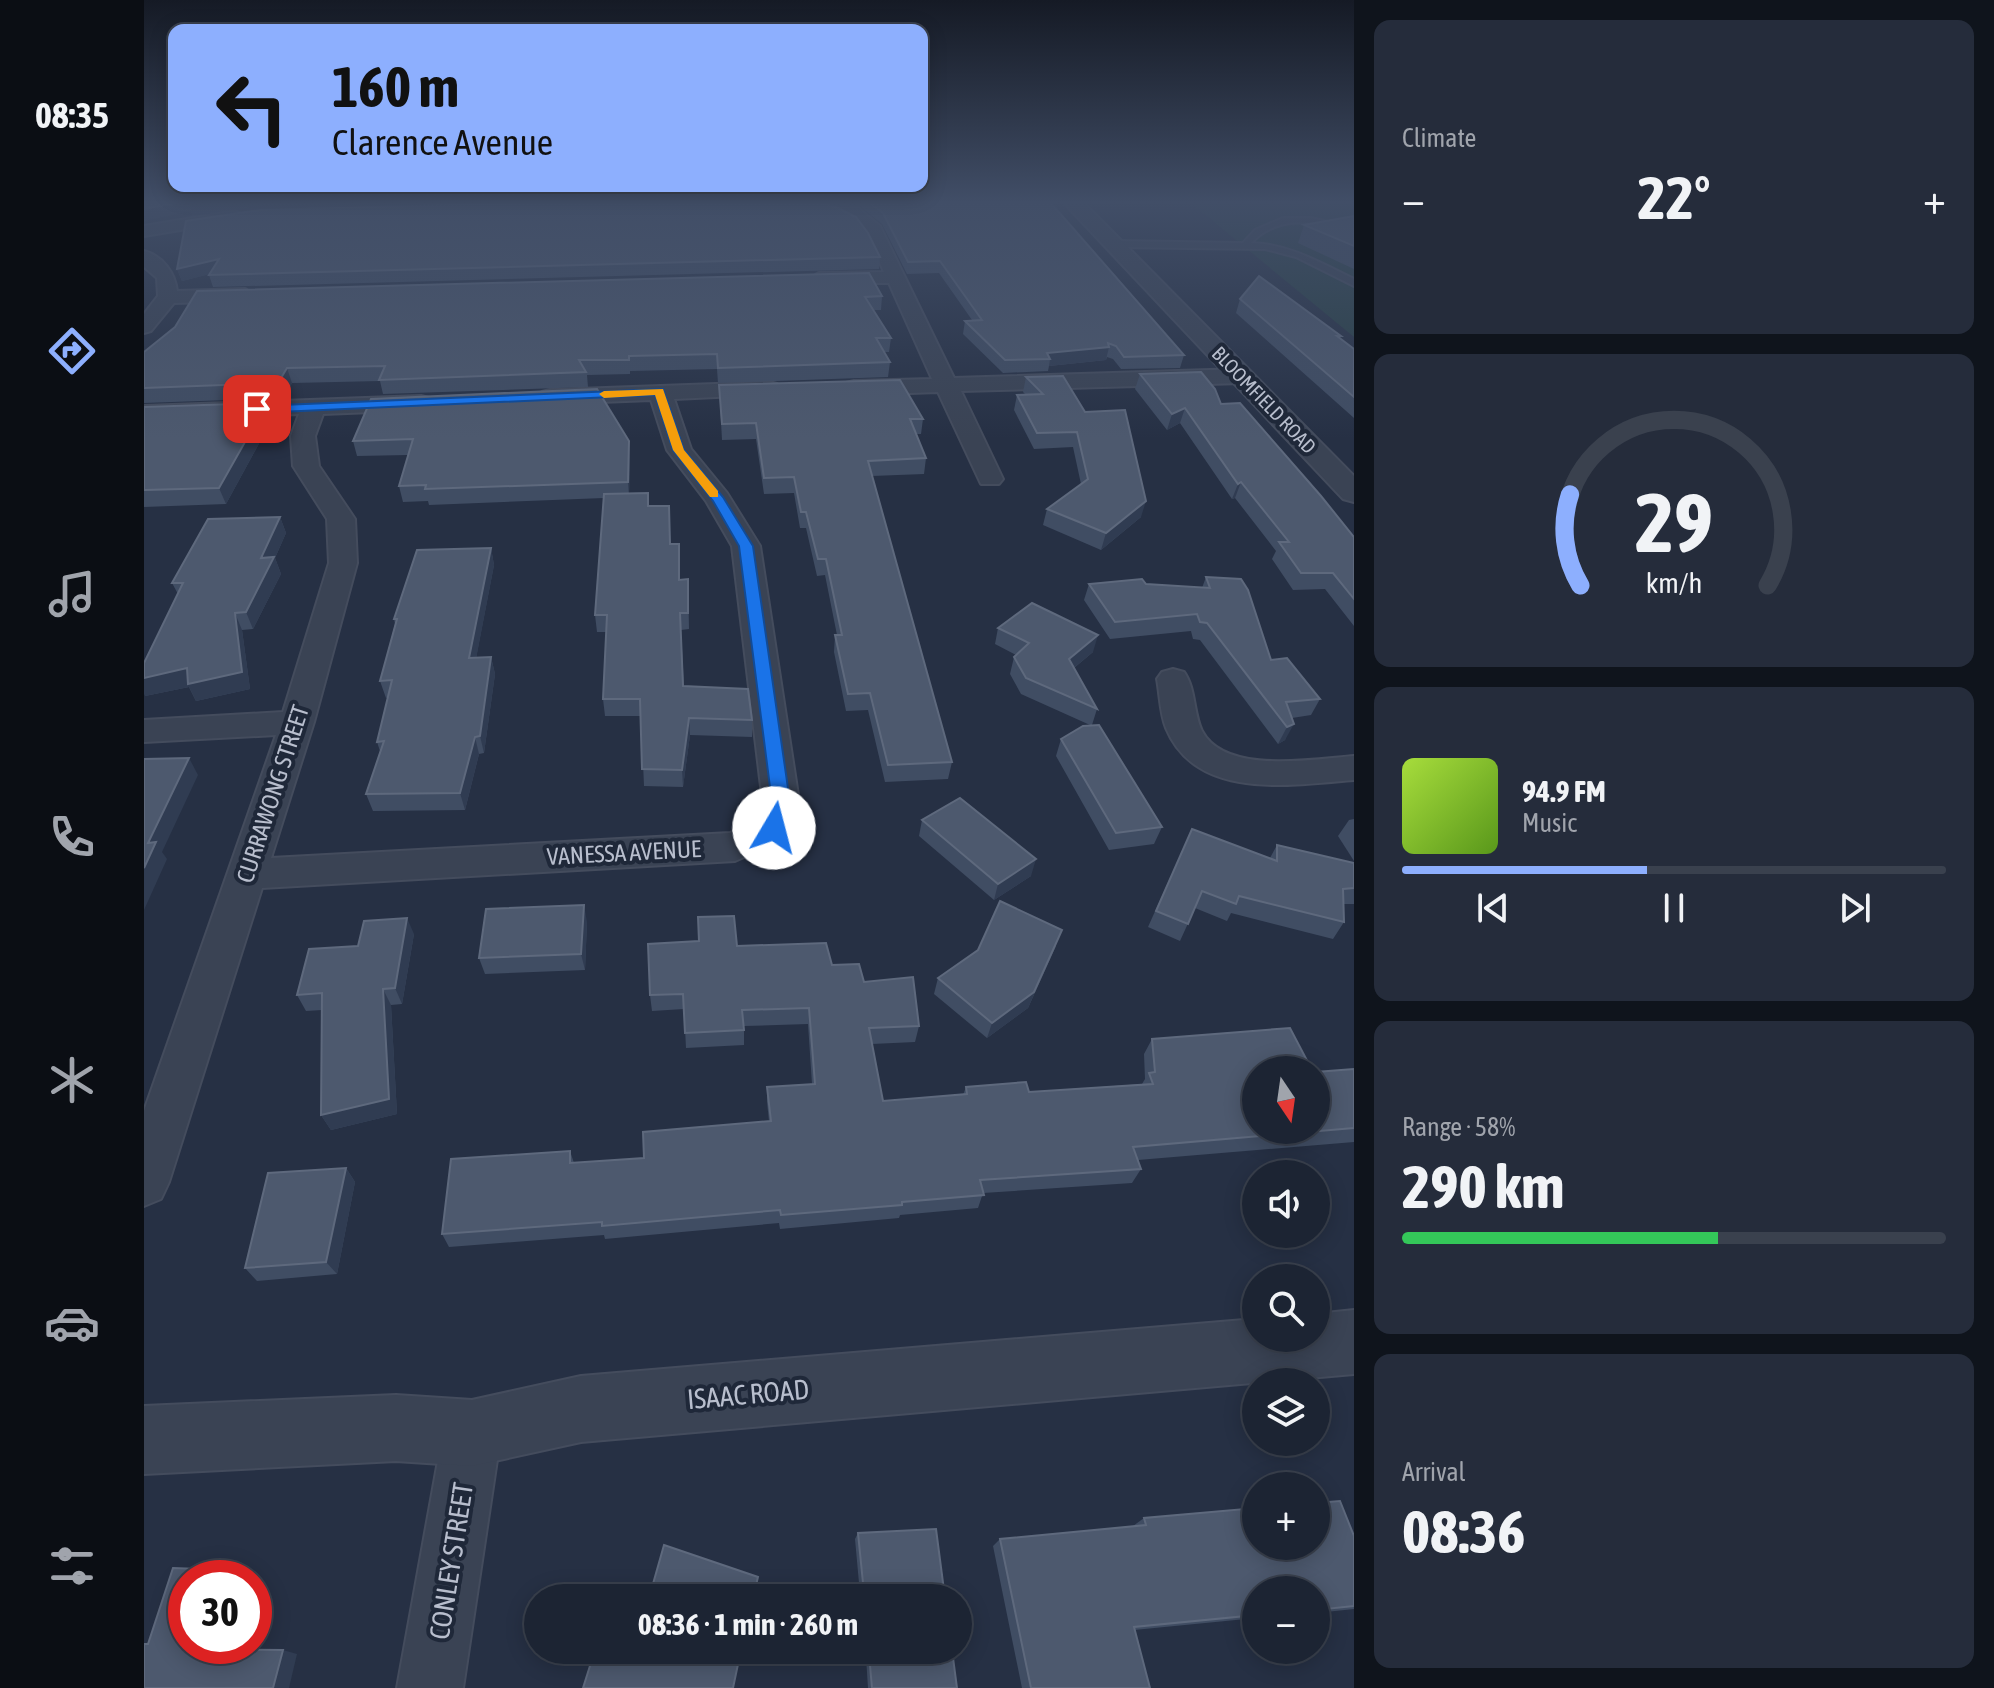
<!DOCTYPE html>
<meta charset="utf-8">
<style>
:root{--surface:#1c2433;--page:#252c3b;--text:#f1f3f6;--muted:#a0a4ac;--line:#3a414e;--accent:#8daffe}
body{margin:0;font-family:"Asap Condensed",sans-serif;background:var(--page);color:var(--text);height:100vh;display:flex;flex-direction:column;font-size:30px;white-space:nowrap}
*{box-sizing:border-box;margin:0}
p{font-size:26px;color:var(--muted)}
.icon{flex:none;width:44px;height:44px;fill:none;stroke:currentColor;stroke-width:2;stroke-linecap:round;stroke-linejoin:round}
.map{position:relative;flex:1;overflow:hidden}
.drawer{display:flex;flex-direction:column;gap:20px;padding:20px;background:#0f141c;width:640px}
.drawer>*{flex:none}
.hud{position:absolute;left:24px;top:24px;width:760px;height:168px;border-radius:16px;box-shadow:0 4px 20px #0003,0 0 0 2px var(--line);background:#8daffe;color:#111;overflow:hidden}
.needle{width:52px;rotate:167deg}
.buttons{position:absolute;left:1098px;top:1056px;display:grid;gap:16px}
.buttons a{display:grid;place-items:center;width:88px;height:88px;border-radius:50%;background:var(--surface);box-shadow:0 4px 20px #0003,0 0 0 2px var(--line);font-size:40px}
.speed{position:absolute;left:24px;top:1560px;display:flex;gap:16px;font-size:40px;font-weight:700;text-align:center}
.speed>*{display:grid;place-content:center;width:104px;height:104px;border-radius:50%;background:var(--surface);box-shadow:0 4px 20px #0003,0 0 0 2px var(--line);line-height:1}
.speed .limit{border:12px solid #d22;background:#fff;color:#111}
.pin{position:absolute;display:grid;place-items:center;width:68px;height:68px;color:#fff;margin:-34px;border-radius:16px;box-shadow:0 4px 12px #0006}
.me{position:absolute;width:88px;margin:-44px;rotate:8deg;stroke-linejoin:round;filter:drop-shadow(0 0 6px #0008)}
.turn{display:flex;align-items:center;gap:28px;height:168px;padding:0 32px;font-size:36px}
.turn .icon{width:104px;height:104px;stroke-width:2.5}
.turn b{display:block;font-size:56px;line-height:68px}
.big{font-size:60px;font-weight:700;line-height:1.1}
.drawer .widget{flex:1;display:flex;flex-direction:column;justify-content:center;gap:12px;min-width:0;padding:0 28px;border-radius:16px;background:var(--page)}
.drawer .dial{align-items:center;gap:0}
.dial svg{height:208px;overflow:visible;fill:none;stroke:var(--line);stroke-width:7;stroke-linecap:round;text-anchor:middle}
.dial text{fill:var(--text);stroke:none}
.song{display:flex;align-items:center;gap:24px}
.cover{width:96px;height:96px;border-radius:12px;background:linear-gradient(135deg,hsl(80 70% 55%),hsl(90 70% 35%))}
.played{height:8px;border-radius:4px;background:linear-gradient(90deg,var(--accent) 45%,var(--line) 45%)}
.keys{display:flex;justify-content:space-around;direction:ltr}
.heat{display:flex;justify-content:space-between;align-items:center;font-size:44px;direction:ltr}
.charge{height:12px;border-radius:6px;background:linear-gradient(90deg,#34c759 58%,var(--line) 0)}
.trip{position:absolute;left:380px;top:1584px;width:448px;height:80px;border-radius:40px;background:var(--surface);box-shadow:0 4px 20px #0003,0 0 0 2px var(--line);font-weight:700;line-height:80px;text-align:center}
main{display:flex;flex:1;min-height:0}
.tab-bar{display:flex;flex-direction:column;width:144px;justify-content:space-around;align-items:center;background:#0b0e14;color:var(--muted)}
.tab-bar .icon{width:56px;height:56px}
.tab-bar .on{color:var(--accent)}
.tab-bar b{font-size:36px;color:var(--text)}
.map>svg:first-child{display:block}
</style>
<main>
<nav class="tab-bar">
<b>08:35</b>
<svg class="icon on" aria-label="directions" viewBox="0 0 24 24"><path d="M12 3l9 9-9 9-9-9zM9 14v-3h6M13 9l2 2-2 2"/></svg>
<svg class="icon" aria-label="music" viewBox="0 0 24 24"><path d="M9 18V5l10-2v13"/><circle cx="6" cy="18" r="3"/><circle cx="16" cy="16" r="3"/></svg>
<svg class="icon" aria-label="phone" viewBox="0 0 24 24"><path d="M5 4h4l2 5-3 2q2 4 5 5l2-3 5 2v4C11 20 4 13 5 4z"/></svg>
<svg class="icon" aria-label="climate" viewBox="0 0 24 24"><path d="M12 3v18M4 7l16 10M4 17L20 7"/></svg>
<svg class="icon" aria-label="car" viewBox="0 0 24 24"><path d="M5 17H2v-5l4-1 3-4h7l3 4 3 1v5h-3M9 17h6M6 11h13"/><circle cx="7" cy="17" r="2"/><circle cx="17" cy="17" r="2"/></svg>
<svg class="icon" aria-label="filters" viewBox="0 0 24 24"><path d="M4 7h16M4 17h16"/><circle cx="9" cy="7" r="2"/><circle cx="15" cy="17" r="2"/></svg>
</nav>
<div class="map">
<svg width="1210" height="1688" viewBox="0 0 1210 1688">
<rect width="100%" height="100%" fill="#263044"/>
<polygon fill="#284045" points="1047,203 1210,203 1210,337"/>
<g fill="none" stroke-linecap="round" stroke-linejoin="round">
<defs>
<path id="service" d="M1139,218H1167L1210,228V232C1173,223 1137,212 1107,243C1145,244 1177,263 1210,279V286L1152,257L1121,249L969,247L965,244L969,241L1099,243L1111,230Z"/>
<g id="minor">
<path d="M661,203H689L714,208L736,226L810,378L1098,369L1109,376L1098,383L817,391L859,479L855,484H837L794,392L710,395L702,393L699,388L702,383L710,381L788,379L745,283H668L665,279L675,273L740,272C718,222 716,220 663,207Z"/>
<polygon points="91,211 100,216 97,220 0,236 0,226"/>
<path d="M0,251C19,256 31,273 33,291L101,289L111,295L101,301L30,303L7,331L0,333V314L14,296L13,278L0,267Z"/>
<polygon points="625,382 633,384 636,389 633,394 530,399 547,449 583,493 616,546 654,795 649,828 643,838 591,861 118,888 25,1182 17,1199 0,1206 0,1111 132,735 0,742 0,720 139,712 185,563 183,519 149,466 147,436 155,414 0,420 0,406 277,396 285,398 289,403 285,408 277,410 179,414 171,436 175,466 211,519 213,563 170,722 127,858 586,833 613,820 618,795 588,546 562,501 523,450 507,400 406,404 398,402 394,397 398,392 406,390"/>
<path d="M1029,669L1040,672C1052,689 1049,712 1058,731C1081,775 1169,759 1210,756V780C1147,785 1052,801 1022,728C1016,713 1016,695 1013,679L1018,672Z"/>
<polygon points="328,1404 348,1413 357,1433 319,1688 253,1688 299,1433 308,1413"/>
</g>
<g id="tertiary">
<polygon points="920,203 940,203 1210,476 1210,502 1199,499"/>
<polygon points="1210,1310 1210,1374 437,1442 328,1466 252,1461 0,1474 0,1406 252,1395 328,1400 437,1376 1112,1319 1112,1338 1172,1338 1172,1314"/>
</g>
</defs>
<use href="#service" stroke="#444c5d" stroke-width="4"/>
<use href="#minor" stroke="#444c5d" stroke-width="4"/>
<use href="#tertiary" stroke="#444c5d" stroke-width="4"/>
<use href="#service" fill="#3a4354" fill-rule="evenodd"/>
<use href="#minor" fill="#3a4354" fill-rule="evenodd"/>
<use href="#tertiary" fill="#3a4354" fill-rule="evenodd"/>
</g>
<g fill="#404d63">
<polygon points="0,203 298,203 119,205 49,216 47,211"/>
<polygon points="701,203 907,203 1040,355 1036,368 977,369 969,359 963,357 962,360 905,366 904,371 859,373 819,334 821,321 828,320 795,273 763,274 738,224 716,206"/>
<polygon points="1210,216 1210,269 1154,243 1160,225"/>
<polygon points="736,257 735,269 69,287 65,275 65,274 38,281 33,269"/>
<polygon points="738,296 737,310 729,310 747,338 745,352 740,352 746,362 744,377 574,383 573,369 486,371 486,374 443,375 444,387 239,394 236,381 148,383 140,398 0,403 0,352"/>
<polygon points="1096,299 1197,336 1196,338 1210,349 1210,418 1092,313"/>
<polygon points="996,374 1077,404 1210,537 1210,626 1181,589 1149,590 1128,559 1132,551 1091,498 1088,499 1036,423 1023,430 991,389"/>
<polygon points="919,376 997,517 957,550 899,525 903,509 937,484 929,447 890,449 870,410 873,395 881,394 879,392 882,377"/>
<polygon points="575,385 779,419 777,434 772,434 782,458 780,474 728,476 808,762 804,779 741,782 724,710 702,711 690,652 691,635 693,635 681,575 673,576 662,528 656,528 650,493 620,494 612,439 578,440"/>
<polygon points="227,399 486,457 485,493 504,493 505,506 527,544 535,544 536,579 544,579 545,629 537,630 540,686 608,720 608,737 546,735 539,787 500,786 497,716 461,716 459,699 462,632 453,632 451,615 460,498 285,505 284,501 259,502 255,486 264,455 213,456 209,441"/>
<polygon points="123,403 129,418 82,504 0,507 0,407"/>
<polygon points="136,517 142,533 131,558 137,574 109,629 98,630 106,689 52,701 45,687 1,696 34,594 28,583"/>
<polygon points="347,548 350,565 332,658 347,657 351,674 340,753 335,754 321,810 229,811 222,794 236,751 233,742 244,697 242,698 236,681 251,624 250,619"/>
<polygon points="1062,577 1127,660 1176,699 1167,715 1148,718 1141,740 1134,744 1056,640 1049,639 1047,631 966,639 940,600 945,584 1002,584 1058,588"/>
<polygon points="854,628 949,652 930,668 953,709 948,725 1018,827 1010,844 965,850 912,756 917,739 946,725 877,694 866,674 870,657 872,655 851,644"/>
<polygon points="1210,819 1210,861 1194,836 1205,820"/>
<polygon points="778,820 887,876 850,900 775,836"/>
<polygon points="1048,829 1126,858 1133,845 1210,863 1210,904 1200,904 1200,922 1189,939 1087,913 1083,921 1051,908 1036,941 1004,927"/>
<polygon points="443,922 441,970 341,974 335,958"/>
<polygon points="270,934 258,1004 247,1005 253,1114 187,1130 177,1115 178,1010 162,1011 153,995 214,946"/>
<polygon points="593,946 688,965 720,982 775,1026 771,1042 728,1044 739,1101 819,1095 822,1087 885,1092 998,1084 1001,1079 1000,1054 1008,1039 1112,1130 1210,1069 1210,1142 994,1160 997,1169 988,1183 839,1193 834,1208 756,1215 755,1218 636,1229 635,1223 461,1239 460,1235 305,1247 298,1234 426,1151 430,1163 500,1158 625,1121 623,1102 623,1087 668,1084 664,1024 600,1026 600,1045 542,1048 540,1009 508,1011 506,995"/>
<polygon points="912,946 884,1008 843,1038 790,994 794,978"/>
<polygon points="202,1168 211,1182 193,1274 113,1281 101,1268"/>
<polygon points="1000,1518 1210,1536 1210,1609 1172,1613 1172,1590 1112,1590 1112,1618 990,1630 1006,1688 878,1688 849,1546 856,1539 989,1526"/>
<polygon points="714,1533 801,1598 685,1598 685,1590 687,1584 715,1583 711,1539"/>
<polygon points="689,1650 808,1650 813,1688 724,1688 722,1657 690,1659"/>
</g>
<g fill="#303c52">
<polygon points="31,203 118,203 119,205 49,216 47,211 0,221 0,209"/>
<polygon points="75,259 79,271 38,281 33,269"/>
<polygon points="965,347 962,360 905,366 906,359 903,353"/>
<polygon points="143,368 148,383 140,398 134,383"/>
<polygon points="123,403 129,418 82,504 75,488"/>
<polygon points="1041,408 1036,423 1023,430 1028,414"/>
<polygon points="485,441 486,457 485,498 484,482"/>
<polygon points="1097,482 1091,498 1088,499 1094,484"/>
<polygon points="1002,501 997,517 957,550 962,533"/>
<polygon points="136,517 142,533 131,558 137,574 109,629 102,612 117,558"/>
<polygon points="347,548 350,565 329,675 325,658"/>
<polygon points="91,613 98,630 106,689 52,701 45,687 1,696 0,694 0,678"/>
<polygon points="954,635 949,652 920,676 925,659"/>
<polygon points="347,657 351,674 340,753 336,736"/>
<polygon points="545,718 546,735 539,787 538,770"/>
<polygon points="1150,724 1141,740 1134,744 1143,727"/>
<polygon points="331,737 335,754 321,810 316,793"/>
<polygon points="45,758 54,775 18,852 23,859 0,910 0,868 4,843"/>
<polygon points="892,859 887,876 850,900 854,884"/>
<polygon points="440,905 443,922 441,970 437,954"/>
<polygon points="263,918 270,934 258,1004 251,988"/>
<polygon points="918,930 884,1008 843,1038 848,1023"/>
<polygon points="239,989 247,1005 253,1114 187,1130 177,1115"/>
<polygon points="202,1168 211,1182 193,1274 182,1262"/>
<polygon points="81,1570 97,1576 96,1578 79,1578"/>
<polygon points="59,1646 77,1646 75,1652 58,1649"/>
<polygon points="139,1650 153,1654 145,1688 129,1688"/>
</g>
<g fill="#4d596e" stroke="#5e697d" stroke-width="2">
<polygon points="0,203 31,203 0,209"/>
<polygon points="389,203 676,203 694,208 712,217 724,233 736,257 65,275 75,259 33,269 42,221 116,210"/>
<polygon points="726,203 907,203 1040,355 980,357 972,346 964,343 965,347 903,353 906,359 861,360 821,321 838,320 796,261 764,262 739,213"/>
<polygon points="1210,216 1210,246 1160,225"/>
<polygon points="725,273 738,296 721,297 747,338 732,338 746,362 574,368 573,354 485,356 485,360 435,360 442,372 235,380 241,366 143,368 134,383 0,388 0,352 31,327 53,291"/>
<polygon points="1115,276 1197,336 1193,336 1210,349 1210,397 1096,299"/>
<polygon points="1057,372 1071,389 1077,404 1096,403 1177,496 1210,537 1210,599 1189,573 1157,573 1135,542 1145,542 1097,482 1094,484 1041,408 1028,414 996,374"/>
<polygon points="919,376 941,412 981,410 1002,501 962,533 903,509 944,479 933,432 893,433 873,395 899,394 882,377"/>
<polygon points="756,380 779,419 766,419 782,458 724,461 808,762 744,765 726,693 704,694 691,635 698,635 682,559 674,559 662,512 657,512 650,477 620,478 612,423 578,424 575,385"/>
<polygon points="453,389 485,441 484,482 281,489 282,485 255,486 269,439 209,441 227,399"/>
<polygon points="123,403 75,488 0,490 0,407"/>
<polygon points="504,493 504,506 525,506 526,544 535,544 535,580 544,579 544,613 536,613 539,686 604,689 608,720 545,718 538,770 498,769 496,699 459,699 463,615 451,615 460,494"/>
<polygon points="136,517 117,558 130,557 102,612 91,613 98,672 44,684 43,668 0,678 0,663 39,583 28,583 64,519"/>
<polygon points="347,548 325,658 347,657 336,736 331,737 316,793 222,794 240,741 233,742 248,680 236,681 253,619 250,619 273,550"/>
<polygon points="1062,577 1097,579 1104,590 1127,660 1143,658 1176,699 1142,702 1150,724 1143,727 1063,623 1056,622 1053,614 971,622 945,584 998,579 1002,584 1066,588"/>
<polygon points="888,603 954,635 925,659 953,709 882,678 870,657 885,643 854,628"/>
<polygon points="955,725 1018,827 972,833 917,739 939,726"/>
<polygon points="45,758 4,843 12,842 0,868 0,759"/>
<polygon points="816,798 892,859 854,884 778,820"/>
<polygon points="1048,829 1133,861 1133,845 1210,863 1210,888 1199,889 1200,922 1095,896 1092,904 1058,891 1044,924 1012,911"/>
<polygon points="856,901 918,930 890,992 848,1023 794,978 834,950"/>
<polygon points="440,905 437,954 335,958 342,909"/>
<polygon points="590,916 593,946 682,943 688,965 715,964 720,982 769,977 775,1026 725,1028 739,1101 823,1094 822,1087 882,1082 885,1092 1009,1084 1005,1073 1011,1072 1008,1039 1146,1028 1168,1070 1112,1070 1112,1130 1172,1130 1172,1072 1210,1069 1210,1128 989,1147 997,1169 836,1180 840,1195 758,1202 758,1205 637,1215 636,1210 458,1226 458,1222 298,1234 307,1159 426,1151 426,1163 500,1158 499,1132 627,1121 623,1087 671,1084 665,1008 598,1010 600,1030 541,1033 539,994 506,995 504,944 555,941 554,917"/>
<polygon points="263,918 251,988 239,989 245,1099 177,1115 178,993 153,995 165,949 214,946 220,921"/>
<polygon points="202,1168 182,1262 101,1268 124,1173"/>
<polygon points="1196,1501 1210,1536 1210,1606 1172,1610 1172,1590 1112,1590 1112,1615 990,1627 1006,1688 887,1688 856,1539 1002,1525 1000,1518 1112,1508 1112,1546 1172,1546 1172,1503"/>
<polygon points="792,1529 801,1598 688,1598 687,1584 719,1583 714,1533"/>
<polygon points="520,1545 614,1577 609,1598 505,1598"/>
<polygon points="29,1568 81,1570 79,1578 42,1578 42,1646 59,1646 58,1649 139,1650 129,1688 0,1688 0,1644 4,1644"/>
<polygon points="451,1650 597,1650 589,1688 439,1688"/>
<polygon points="692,1650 808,1650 813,1688 728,1688 725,1654 693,1656"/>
</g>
<linearGradient id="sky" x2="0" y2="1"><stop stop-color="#151a25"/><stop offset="0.46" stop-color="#414e67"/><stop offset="1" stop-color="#414e67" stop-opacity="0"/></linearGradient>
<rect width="1210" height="439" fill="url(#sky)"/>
<polygon fill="#1a73e8" stroke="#114b97" stroke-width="2" points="519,389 540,450 579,497 609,546 645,795 639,828 630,835 621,828 627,795 595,546 569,501 529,450 511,395 113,413 108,409 113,406"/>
<polygon fill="#f59e0b" points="519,389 540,450 574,491 574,497 566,497 529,450 511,395 460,398 455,394 460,391"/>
<g text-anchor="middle" stroke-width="8" stroke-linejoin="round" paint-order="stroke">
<g font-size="20" fill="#b8becd" stroke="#1f2839">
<text transform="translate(1120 400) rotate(46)" y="7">BLOOMFIELD ROAD</text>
</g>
<g font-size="24" fill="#b8becd" stroke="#1f2839">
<text transform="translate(129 794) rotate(-72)" y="8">CURRAWONG STREET</text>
<text transform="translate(480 853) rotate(-3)" y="8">VANESSA AVENUE</text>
</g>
<g font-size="28" fill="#b8becd" stroke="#1f2839">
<text transform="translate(604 1394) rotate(-5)" y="10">ISAAC ROAD</text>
<text transform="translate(307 1561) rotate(-81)" y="10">CONLEY STREET</text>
</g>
</g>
</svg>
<div class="buttons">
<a><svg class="needle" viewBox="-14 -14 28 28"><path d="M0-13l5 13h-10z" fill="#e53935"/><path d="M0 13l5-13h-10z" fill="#a0a4ac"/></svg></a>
<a><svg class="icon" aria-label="sound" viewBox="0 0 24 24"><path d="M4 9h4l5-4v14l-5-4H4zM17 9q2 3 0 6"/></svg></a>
<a><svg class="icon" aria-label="search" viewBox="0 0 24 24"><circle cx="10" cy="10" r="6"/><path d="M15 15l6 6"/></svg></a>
<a><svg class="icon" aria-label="layers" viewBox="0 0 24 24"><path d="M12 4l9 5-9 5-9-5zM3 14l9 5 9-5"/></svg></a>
<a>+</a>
<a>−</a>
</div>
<div class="speed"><div class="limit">30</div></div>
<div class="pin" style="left:113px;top:409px;background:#d93025"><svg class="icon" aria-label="arrive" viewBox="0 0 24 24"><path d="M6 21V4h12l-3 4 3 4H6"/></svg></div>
<svg class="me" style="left:630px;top:828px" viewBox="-20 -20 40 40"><circle r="19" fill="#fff"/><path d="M0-13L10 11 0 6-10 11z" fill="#1a73e8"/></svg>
<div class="trip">08:36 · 1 min · 260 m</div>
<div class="hud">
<div class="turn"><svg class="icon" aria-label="left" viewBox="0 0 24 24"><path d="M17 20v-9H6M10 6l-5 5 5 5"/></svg><div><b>160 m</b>Clarence Avenue</div></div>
</div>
</div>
<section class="drawer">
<div class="widget"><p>Climate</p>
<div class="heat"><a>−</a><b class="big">22°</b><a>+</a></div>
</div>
<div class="widget dial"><svg viewBox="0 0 100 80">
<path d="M14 69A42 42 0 1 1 86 69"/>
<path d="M14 69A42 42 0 0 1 10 34" stroke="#8daffe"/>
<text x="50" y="56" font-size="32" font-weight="700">29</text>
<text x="50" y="72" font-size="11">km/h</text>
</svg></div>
<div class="widget">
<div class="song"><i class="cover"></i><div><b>94.9 FM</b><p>Music</p></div></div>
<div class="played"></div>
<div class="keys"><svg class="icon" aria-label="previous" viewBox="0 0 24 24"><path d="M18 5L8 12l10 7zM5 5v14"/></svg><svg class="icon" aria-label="pause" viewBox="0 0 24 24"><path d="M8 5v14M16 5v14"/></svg><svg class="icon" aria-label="next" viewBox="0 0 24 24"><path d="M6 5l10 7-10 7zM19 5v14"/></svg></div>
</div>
<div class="widget"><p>Range · 58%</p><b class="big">290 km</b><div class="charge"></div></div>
<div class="widget"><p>Arrival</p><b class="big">08:36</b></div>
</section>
</main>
